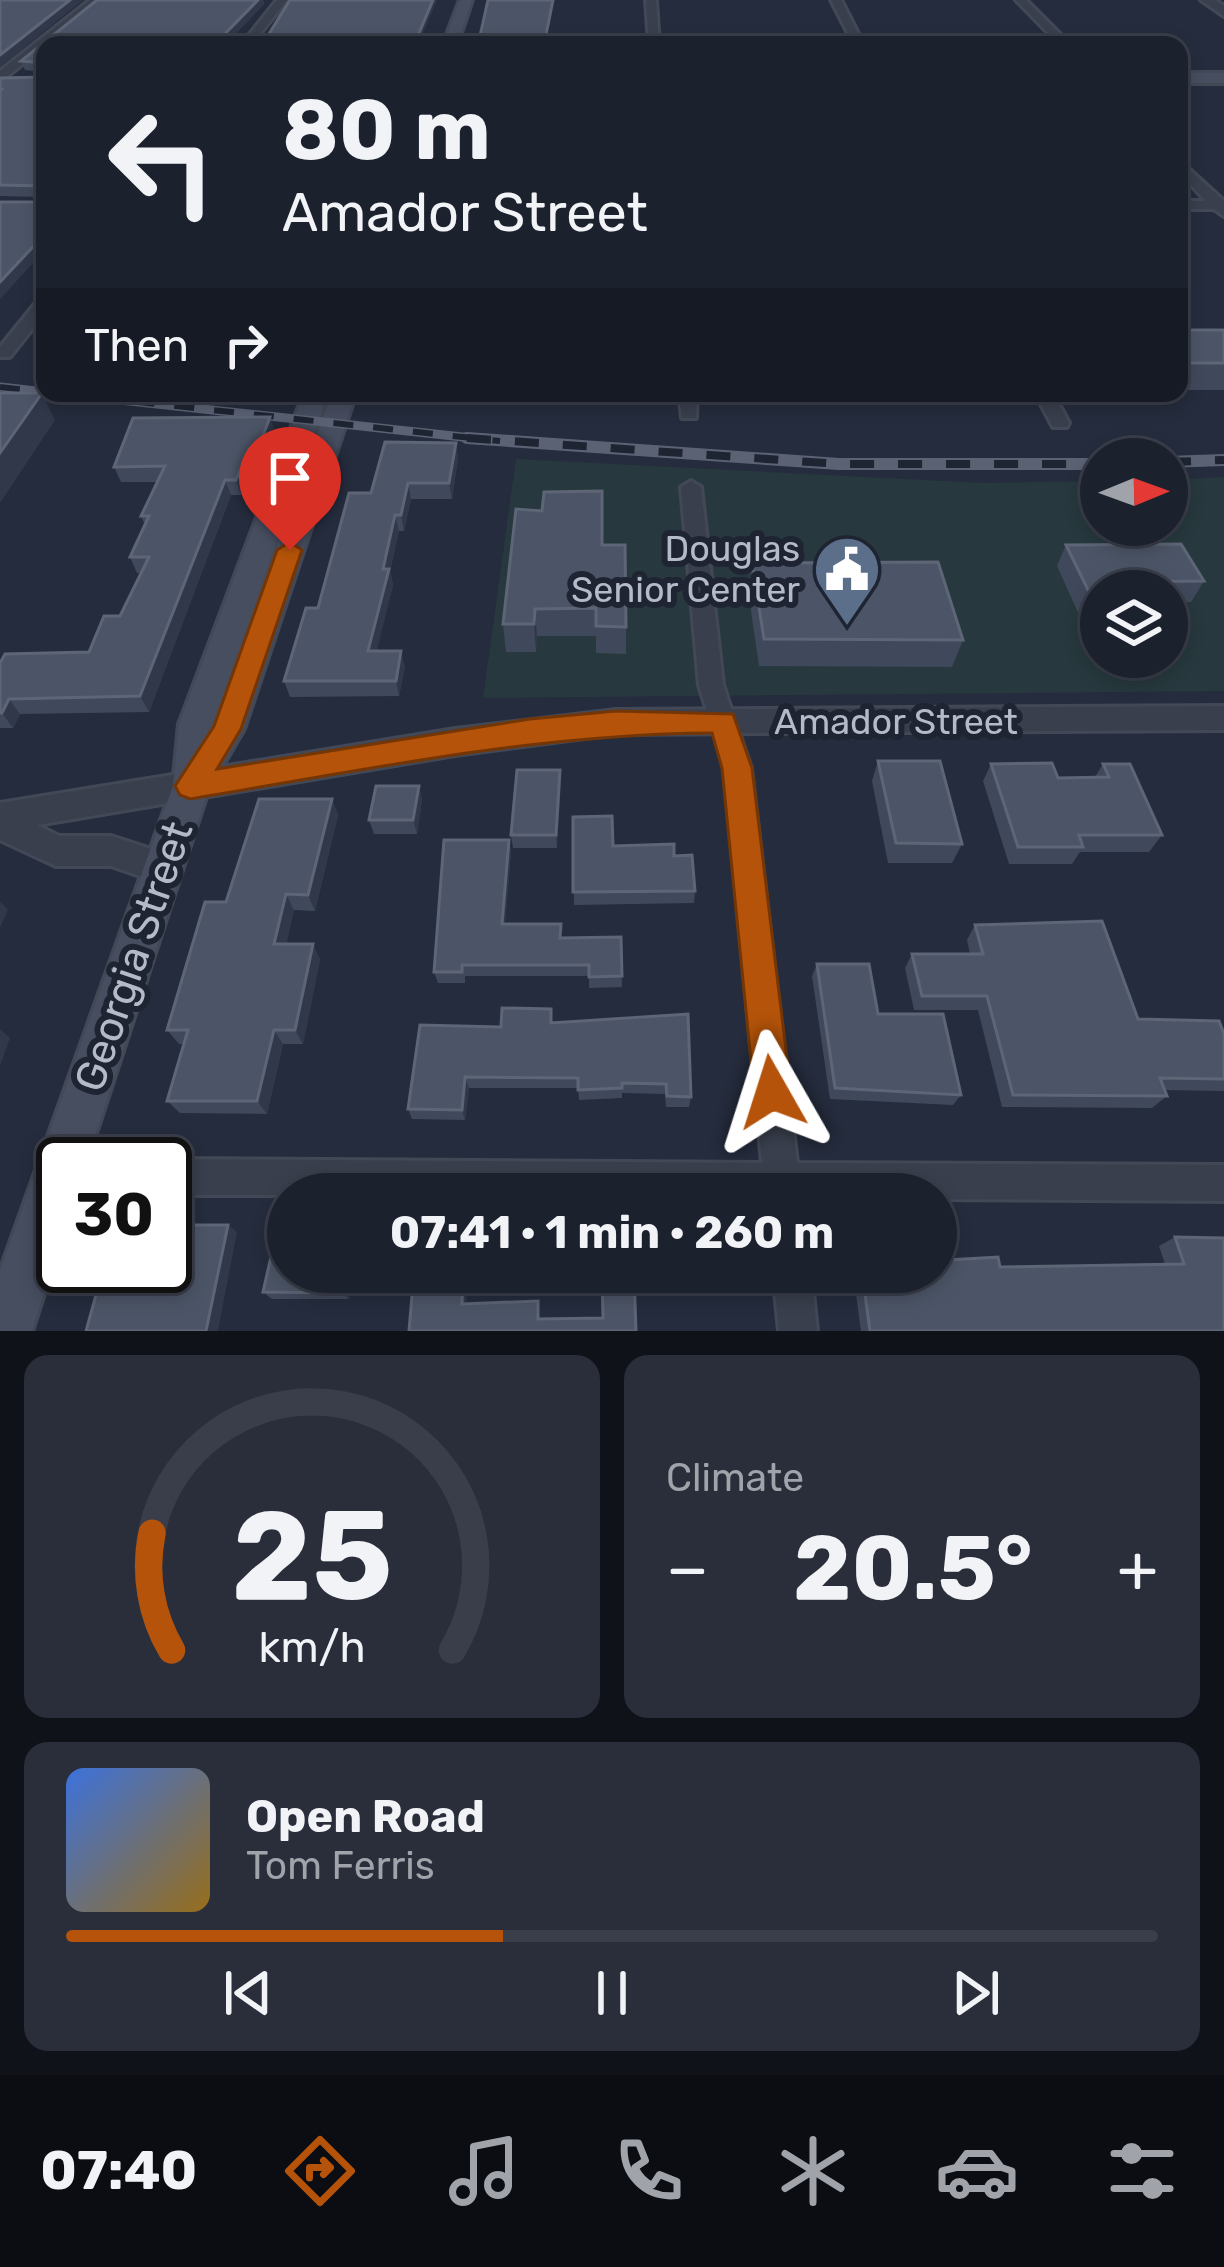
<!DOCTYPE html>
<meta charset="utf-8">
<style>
:root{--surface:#1c212e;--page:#292e3a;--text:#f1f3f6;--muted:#a0a3aa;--line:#3a3e4a;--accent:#b45309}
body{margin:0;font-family:Rubik,sans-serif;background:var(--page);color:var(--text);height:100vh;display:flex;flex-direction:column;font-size:45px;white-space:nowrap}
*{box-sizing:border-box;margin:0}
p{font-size:39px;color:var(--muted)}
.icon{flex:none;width:66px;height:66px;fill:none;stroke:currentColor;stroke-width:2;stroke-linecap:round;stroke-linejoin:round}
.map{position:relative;height:1331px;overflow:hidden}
.side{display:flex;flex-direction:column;gap:24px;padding:24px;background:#0f1219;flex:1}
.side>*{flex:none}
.banner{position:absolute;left:36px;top:36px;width:1152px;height:366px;border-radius:24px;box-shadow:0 6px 18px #0003,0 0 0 3px var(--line);background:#1c212e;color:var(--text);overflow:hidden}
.needle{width:78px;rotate:89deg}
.tools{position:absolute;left:1080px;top:438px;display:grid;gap:24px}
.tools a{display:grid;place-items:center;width:108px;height:108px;border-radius:50%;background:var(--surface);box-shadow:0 6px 18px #0003,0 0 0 3px var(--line);font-size:60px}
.speed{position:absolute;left:36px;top:1137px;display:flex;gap:24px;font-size:60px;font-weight:700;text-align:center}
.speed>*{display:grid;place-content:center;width:156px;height:156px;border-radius:50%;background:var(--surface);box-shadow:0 6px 18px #0003,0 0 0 3px var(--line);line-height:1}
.speed .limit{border:6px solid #111;border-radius:18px;background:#fff;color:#111}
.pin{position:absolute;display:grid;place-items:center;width:102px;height:102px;color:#fff;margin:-123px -51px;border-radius:50% 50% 50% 0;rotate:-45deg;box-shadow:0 0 12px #0007}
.pin .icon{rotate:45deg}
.me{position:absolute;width:132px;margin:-66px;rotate:354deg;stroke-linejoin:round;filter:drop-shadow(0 0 9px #0008)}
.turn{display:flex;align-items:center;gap:42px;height:252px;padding:0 48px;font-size:54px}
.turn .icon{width:156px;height:156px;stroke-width:2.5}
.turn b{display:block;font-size:84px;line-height:102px}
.then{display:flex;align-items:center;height:114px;padding:0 48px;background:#0003;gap:24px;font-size:45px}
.big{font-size:90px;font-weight:700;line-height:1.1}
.side .widget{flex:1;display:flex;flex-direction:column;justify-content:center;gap:18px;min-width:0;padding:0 42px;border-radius:24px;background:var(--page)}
.side .dial{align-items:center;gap:0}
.dial svg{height:312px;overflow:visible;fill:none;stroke:var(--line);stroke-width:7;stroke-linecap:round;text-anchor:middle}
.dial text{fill:var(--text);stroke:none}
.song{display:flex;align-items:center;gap:36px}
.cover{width:144px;height:144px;border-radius:18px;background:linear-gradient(135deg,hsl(220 70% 55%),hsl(40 70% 35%))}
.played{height:12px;border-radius:6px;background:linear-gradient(90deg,var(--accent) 40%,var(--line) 40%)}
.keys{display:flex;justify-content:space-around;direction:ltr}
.heat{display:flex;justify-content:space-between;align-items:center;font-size:66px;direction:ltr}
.side .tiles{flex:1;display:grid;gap:24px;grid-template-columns:1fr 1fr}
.widget:last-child{grid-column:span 2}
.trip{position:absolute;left:267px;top:1173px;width:690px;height:120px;border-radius:60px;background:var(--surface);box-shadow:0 6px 18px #0003,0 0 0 3px var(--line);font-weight:700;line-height:120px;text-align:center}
.tabs{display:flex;height:192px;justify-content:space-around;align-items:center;background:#0b0d12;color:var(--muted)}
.tabs .icon{width:84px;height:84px}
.tabs .current{color:var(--accent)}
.tabs b{font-size:54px;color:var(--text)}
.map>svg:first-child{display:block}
</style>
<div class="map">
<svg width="1224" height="1331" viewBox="0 0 1224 1331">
<rect width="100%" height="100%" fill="#252c3d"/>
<path fill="#27393e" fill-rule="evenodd" d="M516,459L983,483L1101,481V525H1167V480L1224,477V691L483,698ZM1101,591H1167V657H1101Z"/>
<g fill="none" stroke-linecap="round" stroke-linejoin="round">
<defs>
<g id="minor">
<polygon points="277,0 287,0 251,45 241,45"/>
<polygon points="646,0 656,0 659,45 649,45"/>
<polygon points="831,0 841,0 864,45 854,45"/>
<polygon points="1016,0 1026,0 1071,45 1060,45"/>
<polygon points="1179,160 1224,201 1224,216 1214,209 1179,209 1179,201 1206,201 1179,172"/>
<polygon points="45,297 45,313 10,357 0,357 0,347 39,299"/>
<polygon points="679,393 697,393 696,418 682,418"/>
<polygon points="1035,393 1053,393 1069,423 1067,427 1053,427"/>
<polygon points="691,481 701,487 723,685 751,768 797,1163 1224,1165 1224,1201 936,1199 936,1194 165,1195 165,1164 154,1164 165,1159 762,1163 725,768 699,685 681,487"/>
<polygon points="773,1272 811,1272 817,1331 779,1331"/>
</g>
<g id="tertiary">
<polygon points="90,0 103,0 0,82 0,71"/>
<polygon points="1201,0 1215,0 1224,6 1224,16"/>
<polygon points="1224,706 1224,730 616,734 455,755 37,825 59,836 111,836 176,857 181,868 176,879 163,884 111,866 56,866 0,840 0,803 455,729 616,710"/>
</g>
<g id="secondary">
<polygon points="460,0 472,0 457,45 443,45"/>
<rect x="1179" y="73" width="45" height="10"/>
<polygon points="304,393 328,393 258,596 332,393 356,393 244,729 208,791 86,1164 63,1164 63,1235 32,1331 0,1331 0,1271 173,786 179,724"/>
</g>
</defs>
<use href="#minor" stroke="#424856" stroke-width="6"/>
<use href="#tertiary" stroke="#424856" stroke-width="6"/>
<use href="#secondary" stroke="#424856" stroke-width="6"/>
<use href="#minor" fill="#393f4d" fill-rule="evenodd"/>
<use href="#tertiary" fill="#393f4d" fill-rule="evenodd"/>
<use href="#secondary" fill="#474e60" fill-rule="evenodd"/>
<defs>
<g id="rail-far1">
<polyline points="0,387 45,392"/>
<polyline points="55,393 500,441"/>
</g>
<g id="rail">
<polyline points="467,438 839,464 1101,464"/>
<polyline points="1167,462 1224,460"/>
</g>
</defs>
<use href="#rail-far1" stroke="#5b6274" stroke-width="9"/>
<use href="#rail" stroke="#5b6274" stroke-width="12"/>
<use href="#rail-far1" stroke="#1e2432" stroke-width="6" stroke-dasharray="20" stroke-linecap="butt"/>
<use href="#rail" stroke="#1e2432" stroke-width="8" stroke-dasharray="24" stroke-linecap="butt"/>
</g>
<g fill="#40495b">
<polygon points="97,0 263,0 264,4 225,45 45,45 45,250 42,197 0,196 0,78 45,77 45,72 25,70 21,61"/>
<rect x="1179" y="330" width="45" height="60"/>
<polygon points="275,433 263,464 254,465 241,495 231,495 149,712 20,714 13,728 0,728 0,663 89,652 120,616 141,573 137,573 130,557 145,525 141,516 157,482 121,482 114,467"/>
<polygon points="456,443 458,458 452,499 411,499 404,531 399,531 390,571 393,585 376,651 405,667 399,696 290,697 284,681 371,493"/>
<polygon points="603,545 626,627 626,654 596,653 596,636 537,636 536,652 506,652 503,624"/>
<polygon points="1066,545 1204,581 1191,602 1167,602 1167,591 1101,591 1101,619 1081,619 1057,566"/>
<polygon points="752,563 963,640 952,667 759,666 748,590"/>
<polygon points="878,761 962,844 952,863 888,863 872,781"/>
<polygon points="991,764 1058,778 1095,777 1103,764 1162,835 1149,852 1080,852 1072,864 1009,864 983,781"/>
<polygon points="560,770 557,848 513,848 511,835"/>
<polygon points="419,786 422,800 417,834 374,834 369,820"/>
<polygon points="332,799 338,815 315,911 294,910 286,944 320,959 303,1044 283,1044 267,1114 180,1113 167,1101 184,1044 179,1044 167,1030 226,902"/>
<polygon points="573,817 613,846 695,891 694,903 574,905"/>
<polygon points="509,840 511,852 505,924 562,938 621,937 622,987 589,988 589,976 465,976 465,983 438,983 434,972"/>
<polygon points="975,925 1138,1019 1224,1034 1224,1091 1165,1090 1167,1096 1152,1108 1002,1107 978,1010 914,1010 905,968 912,954 970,954 967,940"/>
<polygon points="817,964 961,1095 953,1105 830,1099 812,976"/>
<polygon points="553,1023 691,1097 689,1107 666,1107 665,1094 622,1093 622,1098 579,1100 578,1088 469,1088 465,1120 412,1119 408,1109 501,1027"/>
<polygon points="1175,1237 1224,1331 861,1331 853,1272 936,1272 948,1260 1000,1267 1165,1264 1159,1246"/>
<polygon points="353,1272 349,1299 272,1299 263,1292"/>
</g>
<g fill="#30384a">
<polygon points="70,0 83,0 0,67 0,55"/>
<polygon points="258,0 263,0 264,4 225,45 214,45"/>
<polygon points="433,0 437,0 418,45 414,45"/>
<polygon points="45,234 45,250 0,299 0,282"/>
<polygon points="42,393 55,420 0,503 0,453"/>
<polygon points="270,417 275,433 263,464 258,449"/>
<polygon points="456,443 458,458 452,499 449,483"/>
<polygon points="249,449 254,465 241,495 236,480"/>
<polygon points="225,480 231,495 149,712 140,696"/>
<polygon points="408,483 411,499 404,531 401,515"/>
<polygon points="395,515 399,531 390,571 393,585 373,667 368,651"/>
<polygon points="535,609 537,636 536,652 534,624"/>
<polygon points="401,651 405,667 399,696 396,681"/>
<polygon points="9,699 20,714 13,728 2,713"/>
<polygon points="560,770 561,784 557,848 556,835"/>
<polygon points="419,786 422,800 417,834 413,820"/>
<polygon points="332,799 338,815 315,911 308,895"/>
<polygon points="509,840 511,852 504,935 502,924"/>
<polygon points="286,894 294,910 283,959 274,944"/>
<polygon points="0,901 8,910 0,928"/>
<polygon points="313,944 320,959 303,1044 295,1030"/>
<polygon points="0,1029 10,1038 0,1066"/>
<polygon points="274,1030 283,1044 267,1114 257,1101"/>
<polygon points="465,1077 469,1088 465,1120 462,1110"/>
<polygon points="228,1225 237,1232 218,1331 206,1331"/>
<polygon points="345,1272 353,1272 349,1299 342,1293"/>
<polygon points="463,1272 468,1272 466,1312 462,1304"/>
</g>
<g fill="#4c5567" stroke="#5d6576" stroke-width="3">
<polygon points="0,0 70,0 0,55"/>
<polygon points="97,0 258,0 214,45 45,45 45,234 0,282 0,202 40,202 44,186 0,185 0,91 2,89 0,88 0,78 45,77 45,63 21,61"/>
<polygon points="290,0 433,0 414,45 262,45"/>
<polygon points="488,0 553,0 544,45 478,45"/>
<rect x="1179" y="330" width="45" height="33"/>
<polygon points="0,393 42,393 0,453"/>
<polygon points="270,417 258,449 249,449 236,480 225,480 140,696 9,699 2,713 0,713 0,663 5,654 89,652 104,616 120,616 149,557 130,557 149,516 141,516 165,466 114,467 133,418"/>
<polygon points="385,442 456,443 449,483 408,483 401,515 395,515 383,569 389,569 368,651 401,651 396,681 284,681 306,608 318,608 349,493 371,493"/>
<polygon points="602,491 602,545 625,545 626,627 596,626 596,608 535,609 534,624 503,624 516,509 542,511 544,492"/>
<polygon points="1181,544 1204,581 1120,582 1124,591 1101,591 1101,598 1092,598 1066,545"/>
<polygon points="938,562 963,640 764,639 752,563"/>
<polygon points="878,761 940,761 962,844 896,843"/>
<polygon points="1052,763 1058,778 1109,777 1103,764 1130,764 1162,835 1079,835 1083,847 1018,847 991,764"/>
<polygon points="517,770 560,770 556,835 511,835"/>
<polygon points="376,786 419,786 413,820 369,820"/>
<polygon points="259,799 332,799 308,895 286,894 274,944 313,944 295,1030 274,1030 257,1101 167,1101 188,1030 167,1030 205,902 226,902"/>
<polygon points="612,816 613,846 674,844 674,856 692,855 695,891 573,892 573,817"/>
<polygon points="444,840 509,840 502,924 561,924 560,938 621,937 622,976 589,977 589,965 462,965 462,972 434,972"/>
<polygon points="1102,921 1138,1019 1219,1021 1224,1034 1224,1079 1160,1078 1167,1096 1013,1095 987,996 922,996 912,954 983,954 975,925"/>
<polygon points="817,964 869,964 878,1014 943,1014 961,1095 835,1088"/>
<polygon points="502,1008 551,1009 551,1023 688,1014 691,1097 667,1096 666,1084 622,1083 622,1088 578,1090 578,1078 465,1077 462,1110 408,1109 420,1025 501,1027"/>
<polygon points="165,1225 228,1225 206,1331 86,1331 104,1266 165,1266"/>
<polygon points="277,1230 288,1230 288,1272 345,1272 342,1293 263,1292"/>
<polygon points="1175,1237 1224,1238 1224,1331 870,1331 862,1272 936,1272 936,1264 949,1264 948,1260 998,1257 1000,1267 1184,1264"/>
<polygon points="414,1272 463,1272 462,1304 538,1301 538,1319 603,1318 602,1275 634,1274 636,1331 409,1331"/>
</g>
<path fill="#b45309" stroke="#753606" stroke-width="3" d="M290,542L302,550L241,729L217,769L530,719L616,711L733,714L752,768L791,1092L786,1106L772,1111L759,1106L754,1092L722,768L712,733C536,734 364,770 190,799L180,795L175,786L214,726L277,550Z"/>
<defs>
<symbol id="civic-pin" viewBox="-11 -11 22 30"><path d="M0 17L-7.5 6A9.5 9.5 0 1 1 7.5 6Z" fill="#5c6f8a" stroke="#1e2432"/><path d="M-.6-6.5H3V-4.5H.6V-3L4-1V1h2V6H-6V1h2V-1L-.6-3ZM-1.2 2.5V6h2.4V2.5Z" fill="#fff"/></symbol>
</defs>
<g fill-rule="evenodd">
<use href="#civic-pin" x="809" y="531" width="76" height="104"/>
</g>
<g text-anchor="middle" stroke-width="12" stroke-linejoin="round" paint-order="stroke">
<g font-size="36" fill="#b5bac8" stroke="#1e2432" text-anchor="end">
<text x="800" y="561">Douglas<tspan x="800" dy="41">Senior Center</tspan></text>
</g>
<g font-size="36" fill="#b5bac8" stroke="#1e2432">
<text x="896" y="734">Amador Street</text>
</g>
<g font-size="42" fill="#b5bac8" stroke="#1e2432">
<text transform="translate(133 956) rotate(-71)" y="15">Georgia Street</text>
</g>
</g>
</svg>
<div class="tools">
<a><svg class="needle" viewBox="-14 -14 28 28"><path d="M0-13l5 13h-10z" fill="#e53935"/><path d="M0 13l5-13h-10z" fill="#a0a3aa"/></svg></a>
<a><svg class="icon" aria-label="layers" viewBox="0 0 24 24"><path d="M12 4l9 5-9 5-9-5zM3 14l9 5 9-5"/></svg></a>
</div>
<div class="speed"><div class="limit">30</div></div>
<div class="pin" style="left:290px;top:550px;background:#d93025"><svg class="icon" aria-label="arrive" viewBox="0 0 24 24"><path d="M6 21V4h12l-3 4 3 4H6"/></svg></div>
<svg class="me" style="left:772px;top:1092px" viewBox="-20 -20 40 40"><path d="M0-17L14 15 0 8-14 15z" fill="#b45309" stroke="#fff" stroke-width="4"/></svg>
<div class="trip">07:41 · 1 min · 260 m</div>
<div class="banner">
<div class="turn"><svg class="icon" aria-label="left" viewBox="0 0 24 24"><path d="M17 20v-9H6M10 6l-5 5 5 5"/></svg><div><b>80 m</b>Amador Street</div></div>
<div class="then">Then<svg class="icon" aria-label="right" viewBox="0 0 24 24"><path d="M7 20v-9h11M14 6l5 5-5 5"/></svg></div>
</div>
</div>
<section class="side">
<div class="tiles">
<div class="widget dial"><svg viewBox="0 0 100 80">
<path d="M14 69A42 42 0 1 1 86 69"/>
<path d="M14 69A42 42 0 0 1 9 39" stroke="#b45309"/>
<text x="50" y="56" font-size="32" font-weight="700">25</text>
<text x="50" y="72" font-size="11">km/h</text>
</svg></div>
<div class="widget"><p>Climate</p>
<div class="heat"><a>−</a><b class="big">20.5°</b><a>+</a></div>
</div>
<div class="widget">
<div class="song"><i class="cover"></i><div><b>Open Road</b><p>Tom Ferris</p></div></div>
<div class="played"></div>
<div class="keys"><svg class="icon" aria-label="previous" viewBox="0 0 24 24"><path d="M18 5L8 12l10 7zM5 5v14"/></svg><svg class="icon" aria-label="pause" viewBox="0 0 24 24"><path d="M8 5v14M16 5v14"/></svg><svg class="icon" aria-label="next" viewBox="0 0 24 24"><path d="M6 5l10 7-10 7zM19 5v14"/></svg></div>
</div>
</div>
</section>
<nav class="tabs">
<b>07:40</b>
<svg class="icon current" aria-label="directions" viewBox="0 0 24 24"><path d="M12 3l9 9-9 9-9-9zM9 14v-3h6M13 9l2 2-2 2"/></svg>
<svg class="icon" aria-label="music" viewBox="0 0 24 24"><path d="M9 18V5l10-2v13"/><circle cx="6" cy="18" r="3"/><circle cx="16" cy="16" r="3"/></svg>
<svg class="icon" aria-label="phone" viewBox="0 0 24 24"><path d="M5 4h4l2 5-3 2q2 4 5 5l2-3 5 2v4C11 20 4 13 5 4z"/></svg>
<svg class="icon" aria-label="climate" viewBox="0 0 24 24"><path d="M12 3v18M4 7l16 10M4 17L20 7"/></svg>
<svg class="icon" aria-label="car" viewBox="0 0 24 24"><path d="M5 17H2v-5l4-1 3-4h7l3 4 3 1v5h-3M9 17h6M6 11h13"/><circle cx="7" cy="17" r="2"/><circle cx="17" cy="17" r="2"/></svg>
<svg class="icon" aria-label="filters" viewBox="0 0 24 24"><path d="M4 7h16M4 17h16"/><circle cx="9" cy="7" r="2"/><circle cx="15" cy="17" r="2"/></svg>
</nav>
